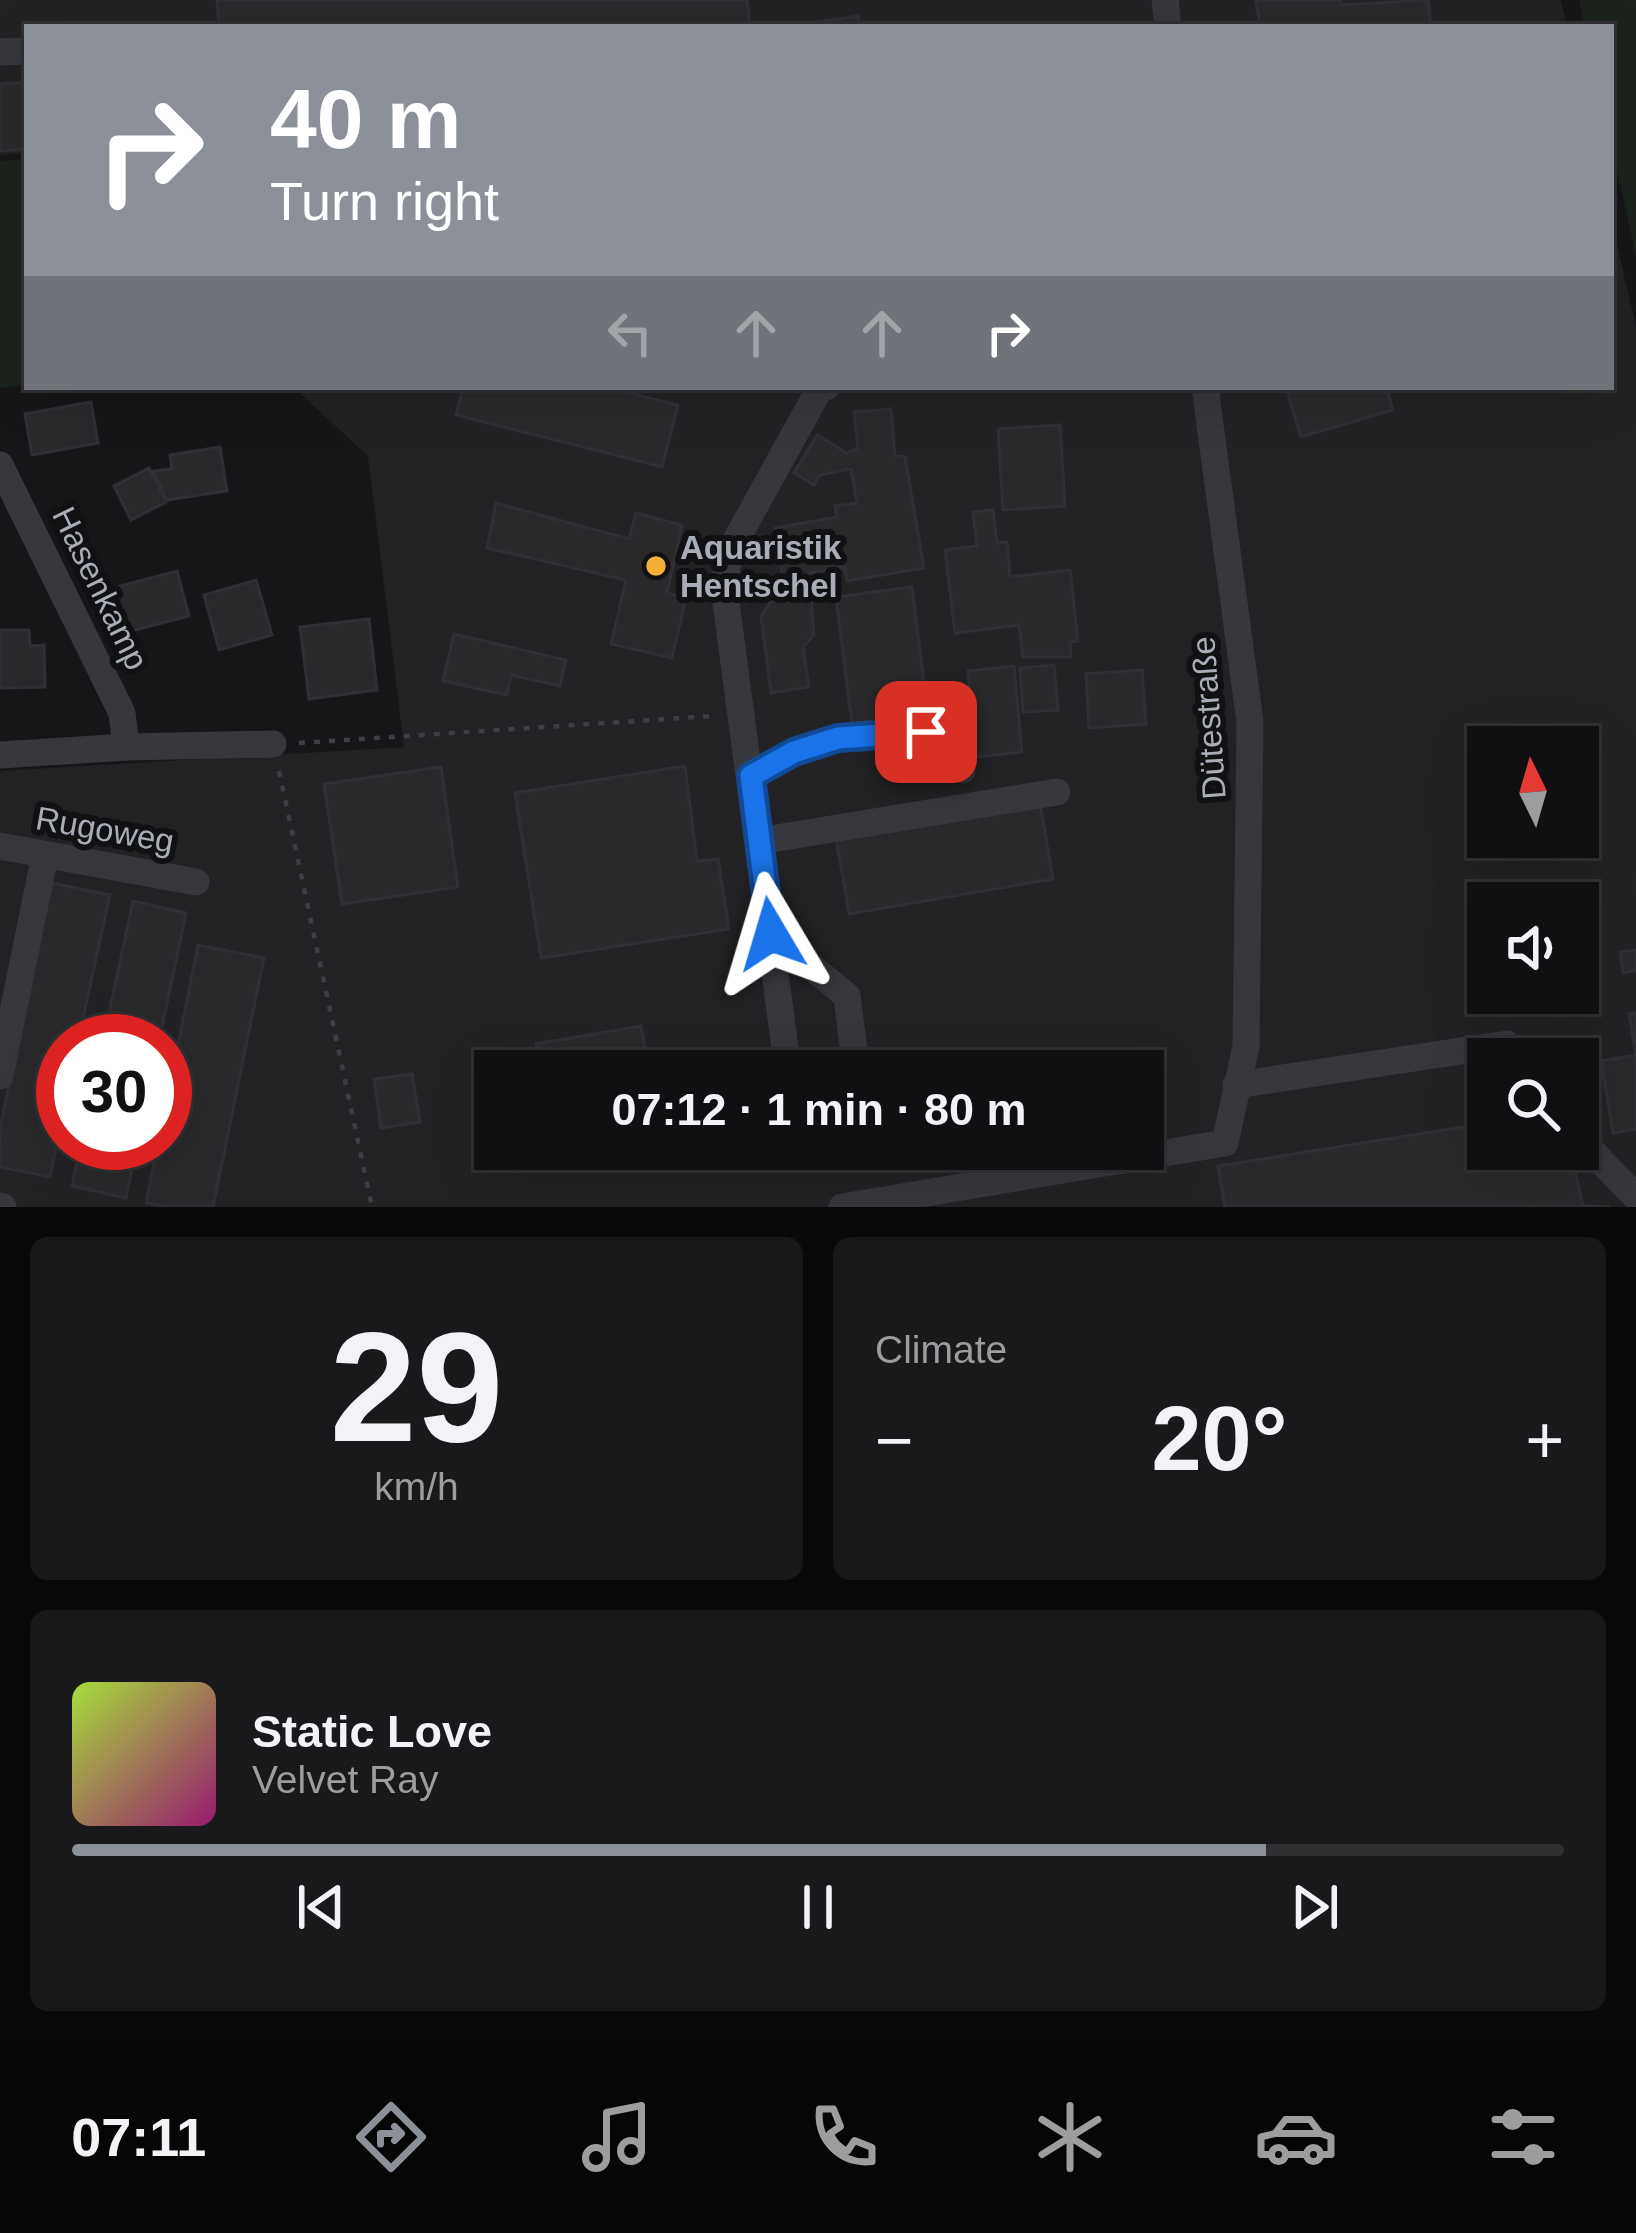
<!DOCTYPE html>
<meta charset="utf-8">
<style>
:root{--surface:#101012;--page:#19191b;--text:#f1f3f6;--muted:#9c9d9f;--line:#303032;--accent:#8c9099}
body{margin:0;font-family:Arial,sans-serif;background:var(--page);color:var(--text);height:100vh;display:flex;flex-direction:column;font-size:45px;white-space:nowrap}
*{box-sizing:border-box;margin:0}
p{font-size:39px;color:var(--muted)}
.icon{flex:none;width:66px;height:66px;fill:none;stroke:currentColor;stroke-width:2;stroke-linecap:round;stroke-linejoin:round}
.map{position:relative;height:1207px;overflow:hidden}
.side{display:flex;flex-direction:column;gap:30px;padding:30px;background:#09090a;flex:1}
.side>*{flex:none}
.hud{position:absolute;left:24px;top:24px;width:1590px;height:366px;border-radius:0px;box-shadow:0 12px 48px #0002,0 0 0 3px var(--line);background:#8c9099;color:#fff;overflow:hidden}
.needle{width:78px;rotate:355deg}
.controls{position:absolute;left:1467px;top:726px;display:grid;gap:24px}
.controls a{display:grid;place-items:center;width:132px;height:132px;border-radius:0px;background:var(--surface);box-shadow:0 12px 48px #0002,0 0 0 3px var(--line);font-size:60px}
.speed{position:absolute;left:36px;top:1014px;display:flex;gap:24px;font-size:60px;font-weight:700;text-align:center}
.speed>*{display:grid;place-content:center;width:156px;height:156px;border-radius:50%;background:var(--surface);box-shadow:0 12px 48px #0002,0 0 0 3px var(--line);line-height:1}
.speed .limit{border:18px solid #d22;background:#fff;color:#111}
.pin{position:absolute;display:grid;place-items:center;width:102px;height:102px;color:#fff;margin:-51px;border-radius:24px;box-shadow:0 6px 18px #0006}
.me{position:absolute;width:132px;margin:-66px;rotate:353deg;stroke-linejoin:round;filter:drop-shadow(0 0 9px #0008)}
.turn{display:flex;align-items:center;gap:42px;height:252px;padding:0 48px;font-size:54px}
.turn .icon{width:156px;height:156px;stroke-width:2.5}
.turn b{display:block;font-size:84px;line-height:102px}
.lanes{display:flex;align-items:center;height:114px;padding:0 48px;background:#0003;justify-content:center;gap:60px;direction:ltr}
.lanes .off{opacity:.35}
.big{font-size:90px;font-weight:600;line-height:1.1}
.side .tile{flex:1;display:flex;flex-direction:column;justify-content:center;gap:18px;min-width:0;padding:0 42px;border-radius:18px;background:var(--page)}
.side .dial{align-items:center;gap:0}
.dial b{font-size:156px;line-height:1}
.song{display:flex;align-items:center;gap:36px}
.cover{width:144px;height:144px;border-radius:18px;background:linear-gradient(135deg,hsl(80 70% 55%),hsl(320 70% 35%))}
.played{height:12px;border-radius:6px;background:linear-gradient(90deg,var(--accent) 80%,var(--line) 80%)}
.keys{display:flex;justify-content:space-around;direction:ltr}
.heat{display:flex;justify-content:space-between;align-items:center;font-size:66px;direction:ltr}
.side .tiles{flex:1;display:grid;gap:30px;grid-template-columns:1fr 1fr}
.tile:last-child{grid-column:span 2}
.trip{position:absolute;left:474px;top:1050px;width:690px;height:120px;border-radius:0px;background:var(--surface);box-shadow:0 12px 48px #0002,0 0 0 3px var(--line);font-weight:600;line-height:120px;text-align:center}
.dock{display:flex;height:192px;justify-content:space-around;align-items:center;background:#060607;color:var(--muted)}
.dock .icon{width:84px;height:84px}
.dock .selected{color:var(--accent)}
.dock b{font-size:54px;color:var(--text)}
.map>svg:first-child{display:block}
</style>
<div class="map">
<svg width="1636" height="1207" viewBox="0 0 1636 1207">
<rect width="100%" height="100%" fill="#161618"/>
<g fill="#222225" fill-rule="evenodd">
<polygon points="0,0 1561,0 1567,27 27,27 27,153 0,155"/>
<path d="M1611,219L1636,327V1207H0V771L404,747L368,456L293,387H1611ZM1488,747H1578V837H1488ZM1488,903H1578V993H1488ZM63,1041H165V1143H63ZM1488,1059H1578V1149H1488ZM495,1071H1143V1149H495Z"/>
</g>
<g fill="#1c231d">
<polygon points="1579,0 1636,0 1636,256 1611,144 1611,27 1585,27"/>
<polygon points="27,159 27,384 0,388 0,161"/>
</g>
<g fill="#29292c" stroke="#303034" stroke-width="3">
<polygon points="217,0 747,0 750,27 219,27"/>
<polygon points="1256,0 1340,0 1341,5 1428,0 1431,27 1260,27"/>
<polygon points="858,16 859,27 784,27"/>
<polygon points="27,82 27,149 0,151 0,84"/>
<polygon points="463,387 605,387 678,405 662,467 456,415"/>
<polygon points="1286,387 1386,387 1393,410 1301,437"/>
<polygon points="91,402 98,443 32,455 25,414"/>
<polygon points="891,409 895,456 905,457 924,568 847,581 844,567 783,578 775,528 837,517 835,506 857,503 851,469 820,475 814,485 794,473 817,435 847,453 858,448 854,412"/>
<polygon points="1060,425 1065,506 1003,510 998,429"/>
<polygon points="220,447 227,491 167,500 153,471 172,469 170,455"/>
<polygon points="149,468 166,502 131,520 114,486"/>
<polygon points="496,503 629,539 636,513 682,525 667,593 686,598 672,658 611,644 626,580 487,548"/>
<polygon points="993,510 997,543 1007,542 1010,577 1070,570 1078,641 1070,642 1071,657 1023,657 1019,625 955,633 945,550 977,546 973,512"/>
<polygon points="177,571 189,616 117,635 105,590"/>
<polygon points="256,580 272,635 219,650 204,595"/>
<polygon points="912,587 928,715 852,725 836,597"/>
<polygon points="811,597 814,635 803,647 809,687 771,693 761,616 771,601"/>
<polygon points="369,619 377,690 309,699 300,627"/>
<polygon points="0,630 29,630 30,646 44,645 45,687 0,688"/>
<polygon points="454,634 566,660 560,686 511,675 507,695 443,681"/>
<polygon points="1054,665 1058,710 1023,712 1020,668"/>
<polygon points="1014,666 1022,752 976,757 968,671"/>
<polygon points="1142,670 1146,724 1089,728 1086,674"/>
<polygon points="685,766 697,861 718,859 729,929 541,958 515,793"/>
<polygon points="441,767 458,887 342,904 324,784"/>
<polygon points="1040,803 1053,879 849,914 836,838"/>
<polygon points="52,883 110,895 78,1041 63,1041 63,1114 50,1177 0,1167 0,1128"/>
<polygon points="133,901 186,913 159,1041 103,1041"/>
<polygon points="198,945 264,958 213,1207 167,1207 146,1203 158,1143 165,1143 165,1110"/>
<polygon points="1636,950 1636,970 1623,973 1620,952"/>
<polygon points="1636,1013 1636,1129 1613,1133 1601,1061 1636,1055 1629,1014"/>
<polygon points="641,1026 649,1071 541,1071 536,1044"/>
<polygon points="412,1074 420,1122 381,1128 374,1079"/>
<polygon points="1488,1123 1488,1149 1570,1149 1583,1206 1610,1207 1225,1207 1218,1166"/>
<polygon points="81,1143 137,1143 126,1198 72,1186"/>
</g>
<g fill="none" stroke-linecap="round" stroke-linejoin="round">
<g stroke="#3d3f44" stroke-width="4.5" stroke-dasharray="6 9" stroke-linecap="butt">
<polyline points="299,743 713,716"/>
<polyline points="279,771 372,1207"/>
</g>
<g stroke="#37383d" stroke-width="27">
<polyline points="1165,0 1168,27"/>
<polyline points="0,52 27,51"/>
<polyline points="0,465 122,713 126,747 0,755"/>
<polyline points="126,747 273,744"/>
<path d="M751,775C767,770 778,760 793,752C836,732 902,728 947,736L962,770"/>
<polyline points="759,841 1057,792"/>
<polyline points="0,846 196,882"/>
<polyline points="771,934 847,996 856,1068 830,1071"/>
<polyline points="788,1071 724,587 730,551 820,388 826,387"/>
<polyline points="0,1076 45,855"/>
<polyline points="1236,1085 1507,1044 1518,1059"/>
<polyline points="1578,1137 1636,1197"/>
<polyline points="0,1206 3,1207"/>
<polyline points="842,1207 1225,1143 1246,1046 1250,722 1205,387"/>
</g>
</g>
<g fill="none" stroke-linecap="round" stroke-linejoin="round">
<defs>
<polyline id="route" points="771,934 751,776 794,752 838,738 926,732"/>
</defs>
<use href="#route" stroke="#114b97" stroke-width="30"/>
<use href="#route" stroke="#1a73e8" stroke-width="21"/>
</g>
<circle fill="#f2b134" stroke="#111113" stroke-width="4.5" cx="656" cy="566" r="12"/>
<g text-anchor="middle" stroke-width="12" stroke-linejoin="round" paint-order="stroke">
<g font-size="33" font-weight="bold" fill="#a8adb8" stroke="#111113" text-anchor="start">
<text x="680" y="559">Aquaristik<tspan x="680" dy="38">Hentschel</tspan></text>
</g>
<g font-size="33" fill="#a8adb8" stroke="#111113">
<text transform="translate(101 588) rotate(64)" y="12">Hasenkamp</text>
<text transform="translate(1208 718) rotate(-94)" y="12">Dütestraße</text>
<text transform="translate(105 829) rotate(10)" y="12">Rugoweg</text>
</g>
</g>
</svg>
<div class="controls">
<a><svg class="needle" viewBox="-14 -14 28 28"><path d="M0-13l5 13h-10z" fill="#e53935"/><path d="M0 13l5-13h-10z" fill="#9c9d9f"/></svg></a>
<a><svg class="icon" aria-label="sound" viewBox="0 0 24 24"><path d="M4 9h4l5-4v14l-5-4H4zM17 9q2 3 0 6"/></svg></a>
<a><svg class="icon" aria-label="search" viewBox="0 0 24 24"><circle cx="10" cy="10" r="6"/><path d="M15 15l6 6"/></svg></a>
</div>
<div class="speed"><div class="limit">30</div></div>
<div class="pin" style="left:926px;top:732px;background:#d93025"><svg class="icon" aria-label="arrive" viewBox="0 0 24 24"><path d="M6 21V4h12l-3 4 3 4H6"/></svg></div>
<svg class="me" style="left:771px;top:934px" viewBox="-20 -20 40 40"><path d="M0-17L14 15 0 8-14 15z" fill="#1a73e8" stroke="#fff" stroke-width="4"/></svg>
<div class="trip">07:12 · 1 min · 80 m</div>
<div class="hud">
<div class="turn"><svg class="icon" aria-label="right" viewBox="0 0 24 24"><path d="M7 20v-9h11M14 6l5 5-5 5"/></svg><div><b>40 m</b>Turn right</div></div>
<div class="lanes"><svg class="icon off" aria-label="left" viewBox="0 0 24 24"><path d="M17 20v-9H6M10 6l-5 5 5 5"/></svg><svg class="icon off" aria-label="ahead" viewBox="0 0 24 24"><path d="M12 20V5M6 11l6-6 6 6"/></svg><svg class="icon off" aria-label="ahead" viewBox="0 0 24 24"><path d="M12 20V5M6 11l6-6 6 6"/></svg><svg class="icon" aria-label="right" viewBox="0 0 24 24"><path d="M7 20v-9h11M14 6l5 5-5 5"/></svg></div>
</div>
</div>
<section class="side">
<div class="tiles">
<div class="tile dial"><b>29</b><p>km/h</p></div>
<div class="tile"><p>Climate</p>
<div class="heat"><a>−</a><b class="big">20°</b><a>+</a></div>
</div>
<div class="tile">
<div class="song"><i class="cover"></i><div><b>Static Love</b><p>Velvet Ray</p></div></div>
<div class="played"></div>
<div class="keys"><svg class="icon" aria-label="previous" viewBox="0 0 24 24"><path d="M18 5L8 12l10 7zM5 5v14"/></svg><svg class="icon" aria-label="pause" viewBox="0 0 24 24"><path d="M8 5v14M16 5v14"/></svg><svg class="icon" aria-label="next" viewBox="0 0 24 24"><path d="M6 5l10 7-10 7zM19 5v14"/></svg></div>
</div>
</div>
</section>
<nav class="dock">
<b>07:11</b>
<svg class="icon selected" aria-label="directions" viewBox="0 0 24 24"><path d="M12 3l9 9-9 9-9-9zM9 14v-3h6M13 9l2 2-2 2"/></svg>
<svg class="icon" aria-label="music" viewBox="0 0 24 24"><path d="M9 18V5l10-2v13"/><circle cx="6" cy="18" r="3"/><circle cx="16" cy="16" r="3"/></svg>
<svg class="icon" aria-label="phone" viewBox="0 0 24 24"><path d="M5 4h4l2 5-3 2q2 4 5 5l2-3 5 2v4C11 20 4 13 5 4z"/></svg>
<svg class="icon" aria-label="climate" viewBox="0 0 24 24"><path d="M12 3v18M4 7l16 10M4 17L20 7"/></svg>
<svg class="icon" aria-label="car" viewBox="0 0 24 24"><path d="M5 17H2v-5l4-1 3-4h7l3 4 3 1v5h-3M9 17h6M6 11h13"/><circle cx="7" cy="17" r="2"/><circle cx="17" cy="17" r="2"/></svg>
<svg class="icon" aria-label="filters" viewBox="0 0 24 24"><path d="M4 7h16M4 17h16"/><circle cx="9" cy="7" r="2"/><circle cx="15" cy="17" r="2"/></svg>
</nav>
